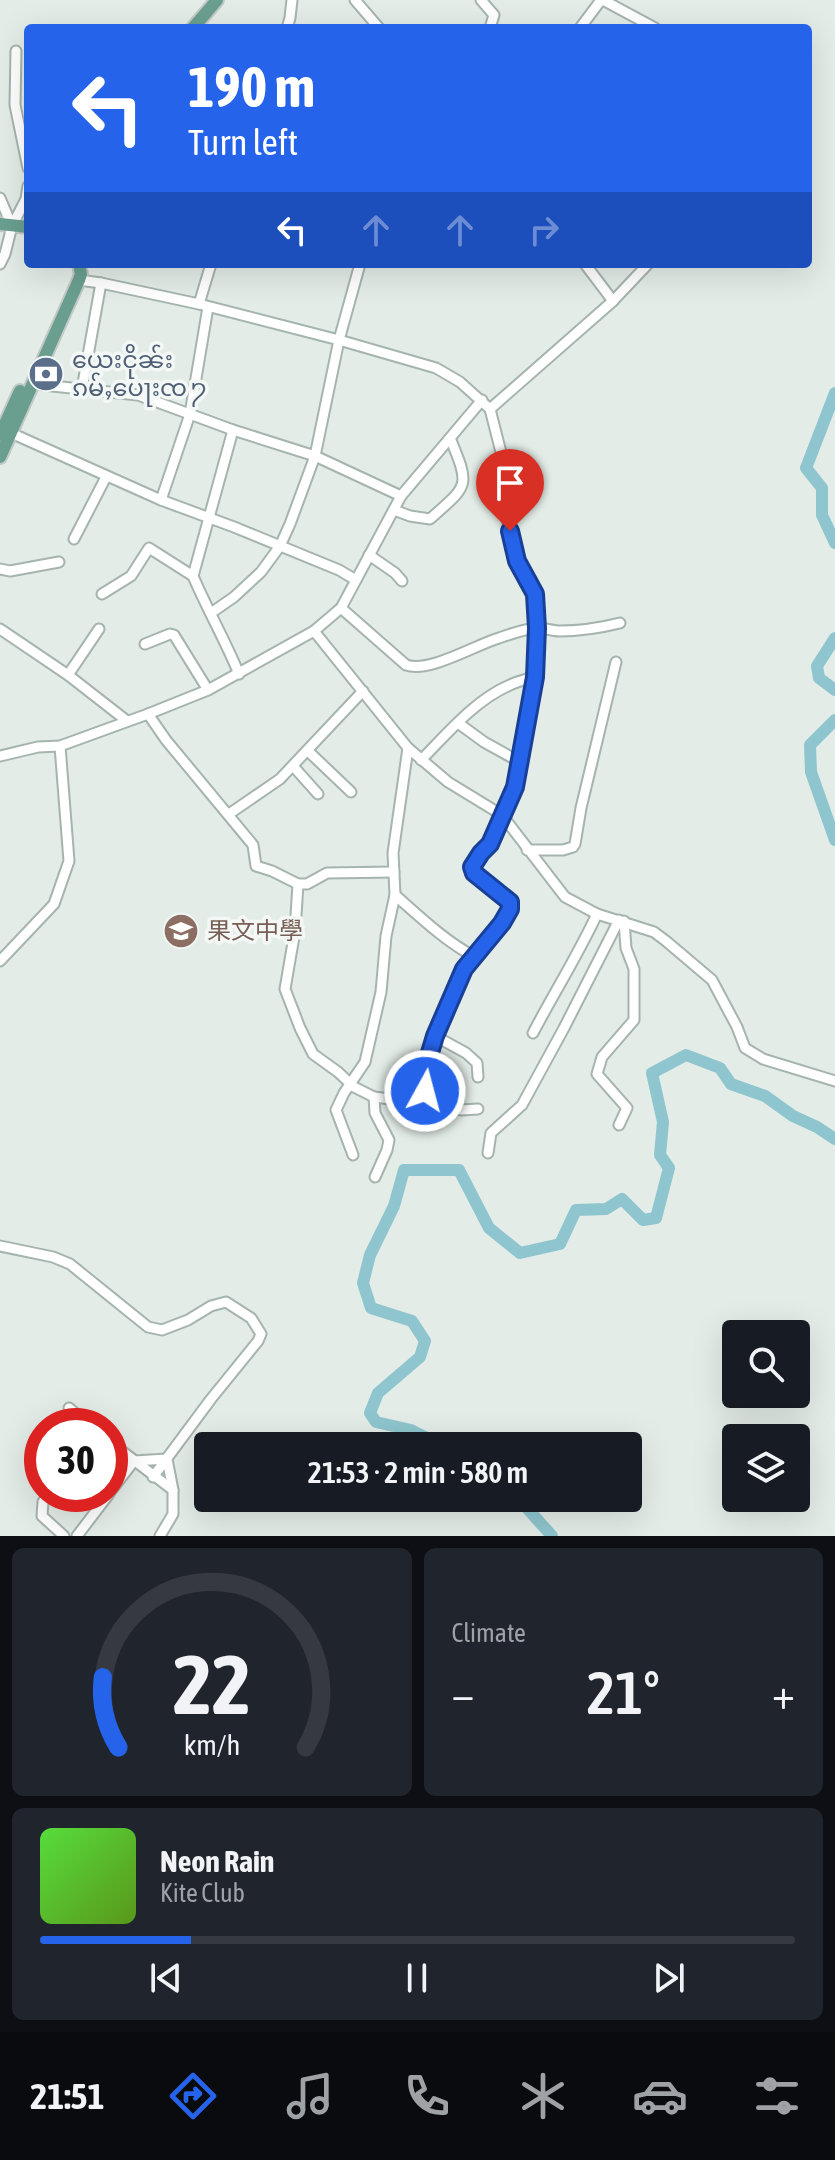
<!DOCTYPE html>
<meta charset="utf-8">
<style>
:root{--surface:#171b24;--page:#20242c;--text:#f1f3f6;--muted:#9ea1a6;--line:#363941;--accent:#2563eb}
body{margin:0;font-family:"Asap Condensed","Noto Sans SC","Noto Sans Myanmar",sans-serif;background:var(--page);color:var(--text);height:100vh;display:flex;flex-direction:column;font-size:30px;white-space:nowrap}
*{box-sizing:border-box;margin:0}
p{font-size:26px;color:var(--muted)}
.icon{flex:none;width:44px;height:44px;fill:none;stroke:currentColor;stroke-width:2;stroke-linecap:round;stroke-linejoin:round}
.map{position:relative;height:1536px;overflow:hidden}
.sheet{display:flex;flex-direction:column;gap:12px;padding:12px;background:#0d0f14;flex:1}
.sheet>*{flex:none}
.top-card{position:absolute;left:24px;top:24px;width:788px;height:244px;border-radius:8px;box-shadow:0 8px 32px #0002;background:#2563eb;color:#fff;overflow:hidden}
.controls{position:absolute;left:722px;top:1320px;display:grid;gap:16px}
.controls a{display:grid;place-items:center;width:88px;height:88px;border-radius:8px;background:var(--surface);box-shadow:0 8px 32px #0002;font-size:40px}
.speed{position:absolute;left:24px;top:1408px;display:flex;gap:16px;font-size:40px;font-weight:700;text-align:center}
.speed>*{display:grid;place-content:center;width:104px;height:104px;border-radius:50%;background:var(--surface);box-shadow:0 8px 32px #0002;line-height:1}
.speed .limit{border:12px solid #d22;background:#fff;color:#111}
.pin{position:absolute;display:grid;place-items:center;width:68px;height:68px;color:#fff;margin:-82px -34px;border-radius:50% 50% 50% 0;rotate:-45deg;box-shadow:0 0 8px #0007}
.pin .icon{rotate:45deg}
.me{position:absolute;width:88px;margin:-44px;rotate:7deg;stroke-linejoin:round;filter:drop-shadow(0 0 6px #0008)}
.turn{display:flex;align-items:center;gap:28px;height:168px;padding:0 32px;font-size:36px}
.turn .icon{width:104px;height:104px;stroke-width:2.5}
.turn b{display:block;font-size:56px;line-height:68px}
.lanes{display:flex;align-items:center;height:76px;padding:0 32px;background:#0003;justify-content:center;gap:40px;direction:ltr}
.lanes .off{opacity:.35}
.big{font-size:60px;font-weight:600;line-height:1.1}
.sheet .tile{flex:1;display:flex;flex-direction:column;justify-content:center;gap:12px;min-width:0;padding:0 28px;border-radius:12px;background:var(--page)}
.sheet .dial{align-items:center;gap:0}
.dial svg{height:208px;overflow:visible;fill:none;stroke:var(--line);stroke-width:7;stroke-linecap:round;text-anchor:middle}
.dial text{fill:var(--text);stroke:none}
.song{display:flex;align-items:center;gap:24px}
.cover{width:96px;height:96px;border-radius:12px;background:linear-gradient(135deg,hsl(110 70% 55%),hsl(90 70% 35%))}
.played{height:8px;border-radius:4px;background:linear-gradient(90deg,var(--accent) 20%,var(--line) 20%)}
.keys{display:flex;justify-content:space-around;direction:ltr}
.heat{display:flex;justify-content:space-between;align-items:center;font-size:44px;direction:ltr}
.sheet .tiles{flex:1;display:grid;gap:12px;grid-template-columns:1fr 1fr}
.tile:last-child{grid-column:span 2}
.trip{position:absolute;left:194px;top:1432px;width:448px;height:80px;border-radius:8px;background:var(--surface);box-shadow:0 8px 32px #0002;font-weight:600;line-height:80px;text-align:center}
.dock{display:flex;height:128px;justify-content:space-around;align-items:center;background:#090b0e;color:var(--muted)}
.dock .icon{width:56px;height:56px}
.dock .active{color:var(--accent)}
.dock b{font-size:36px;color:var(--text)}
.map>svg:first-child{display:block}
</style>
<div class="map">
<svg width="835" height="1536" viewBox="0 0 835 1536">
<rect width="100%" height="100%" fill="#e3ece7"/>
<g fill="none" stroke-linecap="round" stroke-linejoin="round">
<g stroke="#8ec5ce" stroke-width="12">
<polyline points="835,393 806,468 822,488 822,515 835,543"/>
<polyline points="835,638 817,666 819,678 835,690"/>
<polyline points="835,720 810,745 811,772 835,840"/>
<polyline points="443,1446 411,1430 376,1422 370,1413 378,1393 420,1357 425,1341 412,1321 371,1308 363,1283 370,1255 394,1206 404,1170 459,1170 489,1228 520,1253 560,1244 576,1210 606,1209 622,1199 643,1220 656,1218 669,1168 660,1155 663,1122 652,1073 686,1055 720,1068 731,1084 765,1096 793,1116 817,1127 835,1139"/>
<polyline points="518,1498 552,1536"/>
</g>
<defs>
<g id="minor">
<polyline points="355,0 379,28"/>
<polyline points="481,0 494,15 490,28"/>
<polyline points="603,0 655,28"/>
<polyline points="287,28 290,18 292,0"/>
<polyline points="580,28 601,0"/>
<polyline points="16,51 15,105 28,168"/>
<polyline points="0,198 12,226 5,254 0,264"/>
<polyline points="12,226 26,199 28,186"/>
<polyline points="585,264 613,301"/>
<path d="M79,280L101,283L199,304L339,340L436,368L460,382L490,409L505,468L503,502L517,561L535,594L537,628L535,677L515,787L490,844L481,853L472,867L474,873L510,902C511,928 479,946 466,966C459,976 455,989 451,1000C442,1021 431,1041 427,1064C425,1078 430,1094 415,1102L374,1097L354,1087L338,1072L313,1054L300,1028L285,989L295,931L298,884H307L327,873L394,872"/>
<polyline points="199,304 211,264"/>
<polyline points="33,384 138,395 233,430 315,456 401,496"/>
<polyline points="82,389 101,283"/>
<polyline points="490,409 613,301 648,264"/>
<path d="M233,430L193,576C207,609 225,640 239,674"/>
<polyline points="11,433 161,500 234,527 339,570 356,580"/>
<polyline points="161,500 190,414 208,307"/>
<path d="M394,510L410,516L430,519C468,485 471,488 450,438"/>
<polyline points="74,539 106,477"/>
<polyline points="369,555 395,573 402,581"/>
<polyline points="0,569 10,571 59,562"/>
<polyline points="102,594 131,576 149,548 193,576"/>
<path d="M341,608L406,665C430,673 475,645 499,638C510,634 523,630 535,628C543,627 551,631 559,631C580,631 600,628 620,623"/>
<polyline points="211,613 234,597 261,572 280,546 290,524 315,456 339,340 360,264"/>
<polyline points="0,629 68,675 127,721"/>
<polyline points="314,631 408,748 448,782 502,815 565,897 597,914 654,932 666,941 712,980 737,1027 745,1048 763,1059 835,1081"/>
<polyline points="145,644 170,634 174,635 208,690"/>
<polyline points="68,675 99,629"/>
<polyline points="148,714 166,740 253,845 256,866 272,871 298,884"/>
<polyline points="458,723 484,742 520,762"/>
<polyline points="308,751 351,792"/>
<polyline points="0,756 38,747 60,746 148,714 208,690 314,631 341,608 401,496 482,400"/>
<path d="M421,760C448,733 475,700 510,685C518,681 527,679 535,677"/>
<polyline points="293,766 318,794"/>
<polyline points="229,814 280,779 363,691"/>
<polyline points="527,850 563,850 573,847 575,844 581,808 616,662"/>
<path d="M395,895C420,917 444,940 473,956"/>
<polyline points="0,961 54,904 69,861 60,746"/>
<path d="M533,1033C554,993 578,955 597,914"/>
<polyline points="435,1036 466,1053 477,1063 478,1077"/>
<polyline points="425,1091 461,1110 478,1109"/>
<polyline points="374,1097 375,1113 389,1140 387,1150 375,1177"/>
<polyline points="619,1125 627,1108 597,1074 602,1057 634,1020 634,969 626,948 624,921"/>
<polyline points="488,1153 491,1133 522,1105 564,1028 619,920"/>
<polyline points="353,1155 336,1110 344,1093 365,1062 381,992 386,936 395,895 393,853 408,748"/>
<polyline points="0,1246 53,1257 70,1264 148,1327 162,1330 188,1320 211,1306 226,1302 251,1318 261,1334 258,1341 211,1399 153,1477"/>
<polyline points="69,1408 91,1426"/>
<polyline points="110,1442 173,1490 173,1514 160,1536"/>
<polyline points="110,1492 134,1461 167,1459 173,1490"/>
<polyline points="49,1494 43,1502 42,1516 64,1536"/>
<polyline points="77,1536 109,1494"/>
</g>
<g id="major">
<polyline points="193,28 217,0"/>
<polyline points="0,224 28,227"/>
<polyline points="0,435 20,391"/>
<polyline points="0,457 79,280 81,274 79,264"/>
</g>
</defs>
<use href="#minor" stroke="#a6b4ae" stroke-width="13"/>
<use href="#major" stroke="#c1c8c6" stroke-width="16"/>
<use href="#minor" stroke="#fff" stroke-width="9"/>
<use href="#major" stroke="#6a9f90" stroke-width="12"/>
</g>
<g fill="none" stroke-linecap="round" stroke-linejoin="round">
<defs>
<polyline id="route" points="425,1091 426,1066 435,1036 464,969 502,923 510,909 510,902 474,873 472,867 481,853 490,844 515,787 535,677 537,628 535,594 517,561 510,531"/>
</defs>
<use href="#route" stroke="#184099" stroke-width="20"/>
<use href="#route" stroke="#2563eb" stroke-width="14"/>
</g>
<defs>
<symbol id="bank-disc" viewBox="-11 -11 22 22"><circle r="9.5" fill="#5c6f8a" stroke="#f3f8f6"/><path d="M-6-4H6V4H-6ZM0-2.3a2.3 2.3 0 1 0 0 4.6a2.3 2.3 0 1 0 0-4.6Z" fill="#fff"/></symbol>
<symbol id="school-disc" viewBox="-11 -11 22 22"><circle r="9.5" fill="#8d6e63" stroke="#f3f8f6"/><path d="M0-5L7-2L0 1L-7-2ZM-4 1L0 2.5L4 1V4Q0 6-4 4Z" fill="#fff"/></symbol>
</defs>
<g fill-rule="evenodd">
<use href="#bank-disc" x="26" y="354" width="40" height="40"/>
<use href="#school-disc" x="161" y="911" width="40" height="40"/>
</g>
<g text-anchor="middle" stroke-width="7" stroke-linejoin="round" paint-order="stroke">
<g font-size="24" fill="#4e5e75" stroke="#f3f8f6" text-anchor="start">
<text x="72" y="368">ယေးငိုၼ်း<tspan x="72" dy="28">ၵမ်ႇပေႃးၸ ႒</tspan></text>
</g>
<g font-size="24" fill="#785e54" stroke="#f3f8f6" text-anchor="start">
<text x="207" y="939">果文中學</text>
</g>
</g>
</svg>
<div class="controls">
<a><svg class="icon" aria-label="search" viewBox="0 0 24 24"><circle cx="10" cy="10" r="6"/><path d="M15 15l6 6"/></svg></a>
<a><svg class="icon" aria-label="layers" viewBox="0 0 24 24"><path d="M12 4l9 5-9 5-9-5zM3 14l9 5 9-5"/></svg></a>
</div>
<div class="speed"><div class="limit">30</div></div>
<div class="pin" style="left:510px;top:531px;background:#d93025"><svg class="icon" aria-label="arrive" viewBox="0 0 24 24"><path d="M6 21V4h12l-3 4 3 4H6"/></svg></div>
<svg class="me" style="left:425px;top:1091px" viewBox="-20 -20 40 40"><circle r="17" fill="#2563eb" stroke="#fff" stroke-width="3"/><path d="M0-11L8 9 0 5-8 9z" fill="#fff"/></svg>
<div class="trip">21:53 · 2 min · 580 m</div>
<div class="top-card">
<div class="turn"><svg class="icon" aria-label="left" viewBox="0 0 24 24"><path d="M17 20v-9H6M10 6l-5 5 5 5"/></svg><div><b>190 m</b>Turn left</div></div>
<div class="lanes"><svg class="icon" aria-label="left" viewBox="0 0 24 24"><path d="M17 20v-9H6M10 6l-5 5 5 5"/></svg><svg class="icon off" aria-label="ahead" viewBox="0 0 24 24"><path d="M12 20V5M6 11l6-6 6 6"/></svg><svg class="icon off" aria-label="ahead" viewBox="0 0 24 24"><path d="M12 20V5M6 11l6-6 6 6"/></svg><svg class="icon off" aria-label="right" viewBox="0 0 24 24"><path d="M7 20v-9h11M14 6l5 5-5 5"/></svg></div>
</div>
</div>
<section class="sheet">
<div class="tiles">
<div class="tile dial"><svg viewBox="0 0 100 80">
<path d="M14 69A42 42 0 1 1 86 69"/>
<path d="M14 69A42 42 0 0 1 8 42" stroke="#2563eb"/>
<text x="50" y="56" font-size="32" font-weight="700">22</text>
<text x="50" y="72" font-size="11">km/h</text>
</svg></div>
<div class="tile"><p>Climate</p>
<div class="heat"><a>−</a><b class="big">21°</b><a>+</a></div>
</div>
<div class="tile">
<div class="song"><i class="cover"></i><div><b>Neon Rain</b><p>Kite Club</p></div></div>
<div class="played"></div>
<div class="keys"><svg class="icon" aria-label="previous" viewBox="0 0 24 24"><path d="M18 5L8 12l10 7zM5 5v14"/></svg><svg class="icon" aria-label="pause" viewBox="0 0 24 24"><path d="M8 5v14M16 5v14"/></svg><svg class="icon" aria-label="next" viewBox="0 0 24 24"><path d="M6 5l10 7-10 7zM19 5v14"/></svg></div>
</div>
</div>
</section>
<nav class="dock">
<b>21:51</b>
<svg class="icon active" aria-label="directions" viewBox="0 0 24 24"><path d="M12 3l9 9-9 9-9-9zM9 14v-3h6M13 9l2 2-2 2"/></svg>
<svg class="icon" aria-label="music" viewBox="0 0 24 24"><path d="M9 18V5l10-2v13"/><circle cx="6" cy="18" r="3"/><circle cx="16" cy="16" r="3"/></svg>
<svg class="icon" aria-label="phone" viewBox="0 0 24 24"><path d="M5 4h4l2 5-3 2q2 4 5 5l2-3 5 2v4C11 20 4 13 5 4z"/></svg>
<svg class="icon" aria-label="climate" viewBox="0 0 24 24"><path d="M12 3v18M4 7l16 10M4 17L20 7"/></svg>
<svg class="icon" aria-label="car" viewBox="0 0 24 24"><path d="M5 17H2v-5l4-1 3-4h7l3 4 3 1v5h-3M9 17h6M6 11h13"/><circle cx="7" cy="17" r="2"/><circle cx="17" cy="17" r="2"/></svg>
<svg class="icon" aria-label="filters" viewBox="0 0 24 24"><path d="M4 7h16M4 17h16"/><circle cx="9" cy="7" r="2"/><circle cx="15" cy="17" r="2"/></svg>
</nav>
